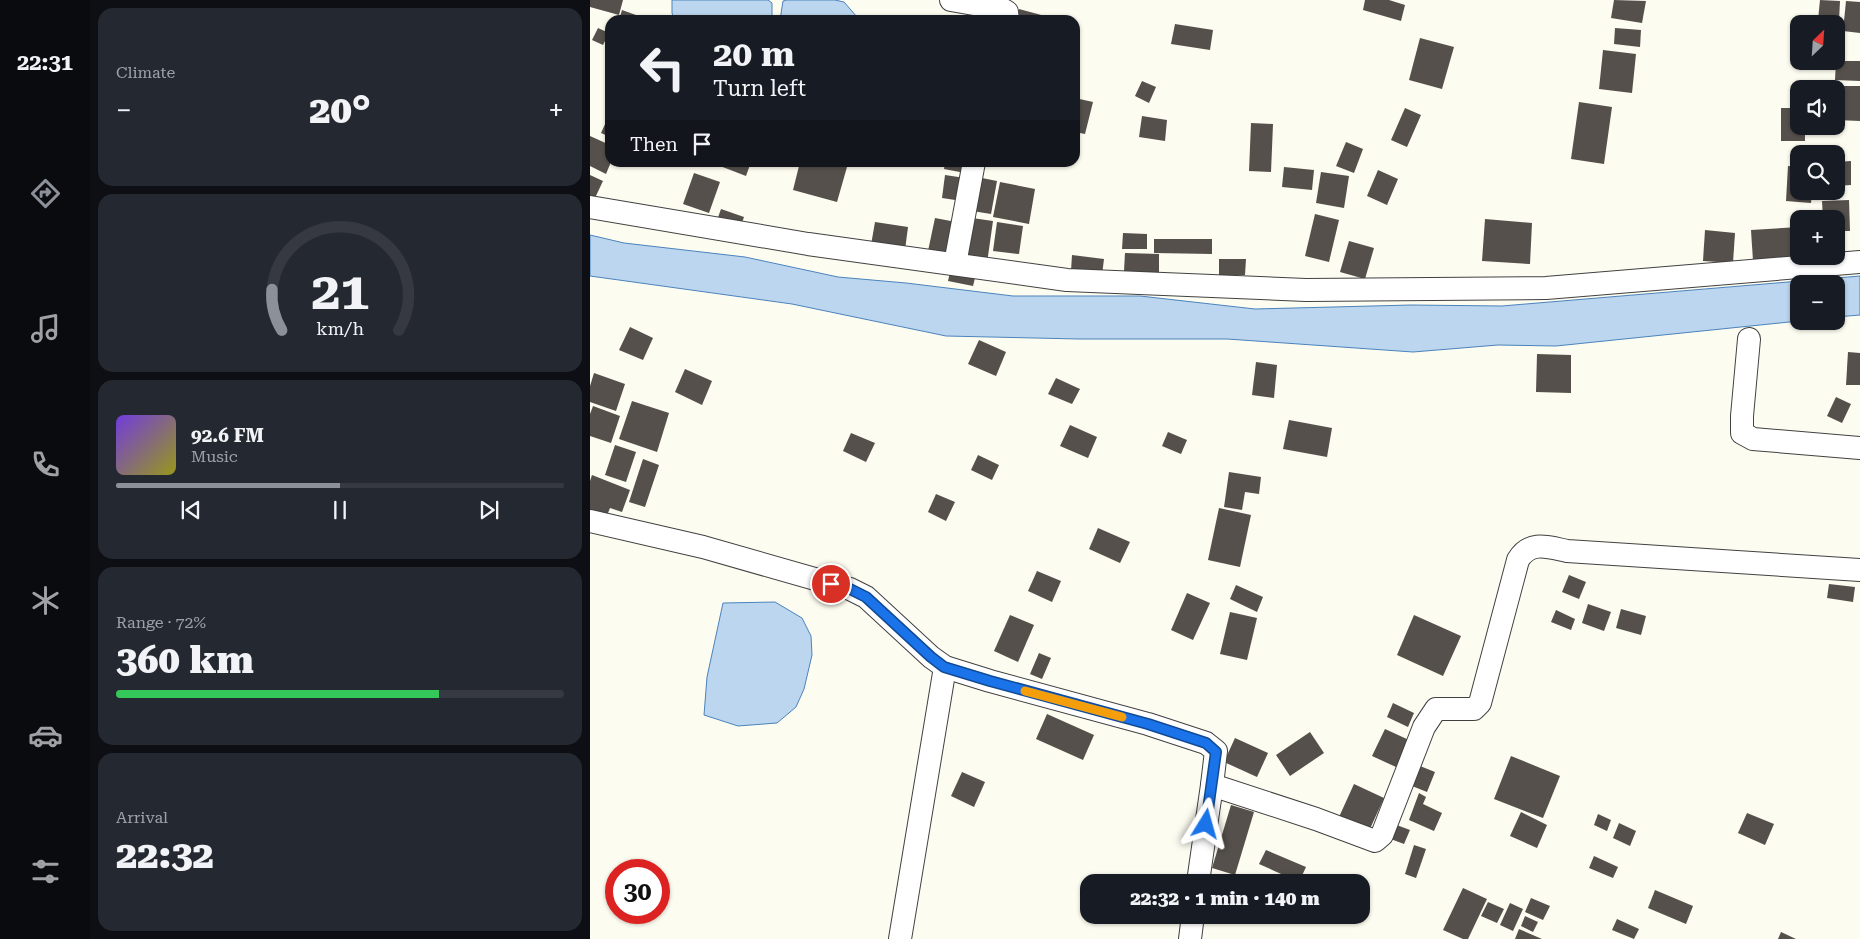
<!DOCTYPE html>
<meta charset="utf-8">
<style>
:root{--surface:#171b24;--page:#242831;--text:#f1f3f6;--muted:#9ea1a6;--line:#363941;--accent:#8c9099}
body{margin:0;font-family:"Roboto Serif",serif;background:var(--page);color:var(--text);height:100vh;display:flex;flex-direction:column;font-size:19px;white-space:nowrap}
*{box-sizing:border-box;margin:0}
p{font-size:16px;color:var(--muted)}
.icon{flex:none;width:28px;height:28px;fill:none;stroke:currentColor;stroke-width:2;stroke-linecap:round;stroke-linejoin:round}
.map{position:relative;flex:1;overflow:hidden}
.side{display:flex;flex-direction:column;gap:8px;padding:8px;background:#0d0f14;width:500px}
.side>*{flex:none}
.hud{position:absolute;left:15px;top:15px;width:475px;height:152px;border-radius:15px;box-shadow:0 1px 4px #0004;background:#171b24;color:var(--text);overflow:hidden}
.needle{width:32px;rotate:25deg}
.tools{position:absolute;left:1200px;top:15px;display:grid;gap:10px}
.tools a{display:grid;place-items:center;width:55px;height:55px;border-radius:10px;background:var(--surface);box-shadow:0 1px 4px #0004;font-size:25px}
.speed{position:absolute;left:15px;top:859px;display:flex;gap:10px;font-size:25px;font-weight:700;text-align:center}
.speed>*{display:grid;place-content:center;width:65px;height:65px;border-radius:50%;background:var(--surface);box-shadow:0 1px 4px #0004;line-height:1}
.speed .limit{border:8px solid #d22;background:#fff;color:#111}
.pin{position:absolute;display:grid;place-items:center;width:42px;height:42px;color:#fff;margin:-21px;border:2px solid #fff;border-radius:50%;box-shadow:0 1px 5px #0007}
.me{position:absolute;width:55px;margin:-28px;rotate:8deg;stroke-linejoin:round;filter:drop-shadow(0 0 4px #0008)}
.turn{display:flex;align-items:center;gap:18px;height:105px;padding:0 25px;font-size:22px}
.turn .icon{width:65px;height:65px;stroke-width:2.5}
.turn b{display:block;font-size:35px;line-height:42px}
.then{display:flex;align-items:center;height:48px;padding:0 25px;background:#0003;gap:10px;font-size:19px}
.big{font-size:38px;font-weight:800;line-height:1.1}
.side .card{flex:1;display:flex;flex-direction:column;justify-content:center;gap:8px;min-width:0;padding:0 18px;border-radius:15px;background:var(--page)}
.side .dial{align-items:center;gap:0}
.dial svg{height:130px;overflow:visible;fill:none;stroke:var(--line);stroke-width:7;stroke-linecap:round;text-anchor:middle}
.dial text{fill:var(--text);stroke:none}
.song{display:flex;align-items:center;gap:15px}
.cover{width:60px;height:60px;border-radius:8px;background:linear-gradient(135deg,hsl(260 70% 55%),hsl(60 70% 35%))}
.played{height:5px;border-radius:2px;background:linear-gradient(90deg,var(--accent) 50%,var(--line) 50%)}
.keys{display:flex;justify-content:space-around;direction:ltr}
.heat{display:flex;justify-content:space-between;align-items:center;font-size:28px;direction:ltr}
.charge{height:8px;border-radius:4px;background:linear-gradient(90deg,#34c759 72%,var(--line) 0)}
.trip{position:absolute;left:490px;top:874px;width:290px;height:50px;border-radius:15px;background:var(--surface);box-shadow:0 1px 4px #0004;font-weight:800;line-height:50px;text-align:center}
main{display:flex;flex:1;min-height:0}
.tabs{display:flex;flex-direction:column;width:90px;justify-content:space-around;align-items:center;background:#090b0e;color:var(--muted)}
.tabs .icon{width:35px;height:35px}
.tabs .selected{color:var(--accent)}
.tabs b{font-size:22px;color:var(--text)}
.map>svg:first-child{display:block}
</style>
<main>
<nav class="tabs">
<b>22:31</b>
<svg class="icon selected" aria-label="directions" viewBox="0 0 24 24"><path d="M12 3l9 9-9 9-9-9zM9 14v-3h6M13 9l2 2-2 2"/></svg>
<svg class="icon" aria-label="music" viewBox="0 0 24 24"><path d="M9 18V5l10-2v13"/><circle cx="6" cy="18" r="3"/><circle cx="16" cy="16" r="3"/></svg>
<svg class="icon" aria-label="phone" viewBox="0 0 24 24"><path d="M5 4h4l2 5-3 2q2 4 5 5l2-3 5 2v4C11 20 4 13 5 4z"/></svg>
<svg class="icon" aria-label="climate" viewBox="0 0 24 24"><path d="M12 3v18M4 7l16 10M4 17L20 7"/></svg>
<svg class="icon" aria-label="car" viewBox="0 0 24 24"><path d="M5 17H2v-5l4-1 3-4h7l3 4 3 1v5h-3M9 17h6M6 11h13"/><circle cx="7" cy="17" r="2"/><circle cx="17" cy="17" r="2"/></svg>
<svg class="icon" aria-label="filters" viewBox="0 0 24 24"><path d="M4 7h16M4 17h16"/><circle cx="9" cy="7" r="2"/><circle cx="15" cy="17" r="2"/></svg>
</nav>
<section class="side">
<div class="card"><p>Climate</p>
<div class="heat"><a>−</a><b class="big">20°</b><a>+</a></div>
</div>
<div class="card dial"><svg viewBox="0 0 100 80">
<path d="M14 69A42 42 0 1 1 86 69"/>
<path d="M14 69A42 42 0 0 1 8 44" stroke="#8c9099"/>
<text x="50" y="56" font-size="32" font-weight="700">21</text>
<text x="50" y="72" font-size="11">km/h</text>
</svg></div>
<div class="card">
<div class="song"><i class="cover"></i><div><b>92.6 FM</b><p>Music</p></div></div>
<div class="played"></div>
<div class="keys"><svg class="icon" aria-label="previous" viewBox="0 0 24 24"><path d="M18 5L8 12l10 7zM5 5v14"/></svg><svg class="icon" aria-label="pause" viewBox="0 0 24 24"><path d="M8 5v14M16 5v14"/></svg><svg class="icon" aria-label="next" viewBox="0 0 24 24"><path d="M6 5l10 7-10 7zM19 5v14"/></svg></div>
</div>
<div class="card"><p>Range · 72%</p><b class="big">360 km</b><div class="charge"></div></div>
<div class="card"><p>Arrival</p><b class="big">22:32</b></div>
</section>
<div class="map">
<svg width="1270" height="939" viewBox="0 0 1270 939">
<rect width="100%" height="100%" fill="#fdfcf0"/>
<g fill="#bbd6ee" stroke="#4b83bc">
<polygon points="82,0 178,0 182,3 182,20 84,20 82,13"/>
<polygon points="197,0 245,0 254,2 267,17 268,20 190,20 193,1"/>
<polygon points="0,235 34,243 155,257 248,277 316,283 423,296 550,296 665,309 821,305 912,306 1270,276 1270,315 1246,317 1246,284 1209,284 1209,321 966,346 908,345 823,352 637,339 489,339 356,336 202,304 0,276"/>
<polygon points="185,602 212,618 221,636 222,655 214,689 206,707 187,723 148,726 114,715 117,677 133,603"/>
</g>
<g fill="#55504b">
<polygon points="0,0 33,0 29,15 0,7"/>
<polygon points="775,0 799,0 815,5 811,21 773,10"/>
<polygon points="1024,0 1056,1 1052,23 1021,18"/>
<polygon points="1230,0 1250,1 1249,21 1228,20"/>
<polygon points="1256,1 1270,2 1270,33 1253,31"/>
<polygon points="429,9 455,16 454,20 426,20"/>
<polygon points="32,10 60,20 29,20"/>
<polygon points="585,24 623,30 620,50 581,44"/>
<polygon points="8,28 19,33 13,45 2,40"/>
<polygon points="1025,28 1051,30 1050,47 1024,44"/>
<polygon points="830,38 864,47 852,89 819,80"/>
<polygon points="1013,50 1046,54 1042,93 1009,89"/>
<polygon points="1246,61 1270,61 1270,81 1245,80"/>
<polygon points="552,81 566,87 559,103 545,96"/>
<polygon points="1246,86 1270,86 1270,121 1246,120"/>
<polygon points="485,98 503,102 495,134 485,132"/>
<polygon points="989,102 1022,107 1014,164 981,159"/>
<polygon points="815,108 831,115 817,147 801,140"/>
<polygon points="1191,108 1209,108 1209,126 1215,126 1215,141 1191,141"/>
<polygon points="552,116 577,120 575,141 549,137"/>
<polygon points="16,122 20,123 20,137 11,133"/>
<polygon points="661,123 683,124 681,172 659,171"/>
<polygon points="0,136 20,145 20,162 21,162 16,174 0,166"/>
<polygon points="756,142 773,149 764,173 746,166"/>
<polygon points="1261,161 1261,185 1246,186 1246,162"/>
<polygon points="131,162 161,162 156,176 130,166"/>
<polygon points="210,162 240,162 257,167 247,202 203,190"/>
<polygon points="355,162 377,162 375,173 354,169"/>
<polygon points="1198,166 1209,167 1209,191 1222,191 1221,203 1196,201"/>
<polygon points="694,167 724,170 722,190 692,187"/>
<polygon points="788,170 808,179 797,205 777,196"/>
<polygon points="731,172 759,176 754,208 726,203"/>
<polygon points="104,173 130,182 119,213 93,204"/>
<polygon points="0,175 13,181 5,198 0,196"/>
<polygon points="355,175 375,178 372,201 352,198"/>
<polygon points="382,176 407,181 401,214 376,210"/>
<polygon points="410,182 445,189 439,224 403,217"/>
<polygon points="1259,200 1260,231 1246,231 1246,219 1233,219 1232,201"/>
<polygon points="131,209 154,217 149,231 126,223"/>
<polygon points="725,214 749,220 739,262 715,256"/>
<polygon points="375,217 403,221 397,263 370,259"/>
<polygon points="345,218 366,222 359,255 338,251"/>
<polygon points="895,219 942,223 940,264 892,261"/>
<polygon points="285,222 318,227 315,250 281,245"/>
<polygon points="407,222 433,226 429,254 403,251"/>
<polygon points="1209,227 1209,258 1163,261 1161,230"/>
<polygon points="1115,230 1145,233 1143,263 1113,261"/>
<polygon points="533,233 557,234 557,249 532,249"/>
<polygon points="564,239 622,239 622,254 564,253"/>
<polygon points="759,241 784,248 775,279 750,272"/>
<polygon points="535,253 569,254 569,273 534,271"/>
<polygon points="482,255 514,259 512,275 481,271"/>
<polygon points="629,259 656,259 655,275 629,276"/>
<polygon points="361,268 386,274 383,286 358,281"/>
<polygon points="40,327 63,338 53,360 29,350"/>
<polygon points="389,340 416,352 406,376 378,364"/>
<polygon points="1258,352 1270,353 1270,385 1256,385"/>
<polygon points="947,354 981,355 981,393 946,392"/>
<polygon points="666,362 687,365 684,398 662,395"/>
<polygon points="95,369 122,381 112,405 85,392"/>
<polygon points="4,373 35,384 26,411 0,402 0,386"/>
<polygon points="466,378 490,389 482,404 458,394"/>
<polygon points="1246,397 1261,404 1252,423 1237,416"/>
<polygon points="42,401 79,413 67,452 29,439"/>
<polygon points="3,406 30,416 21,443 0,436 0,414"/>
<polygon points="699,420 742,428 737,457 693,449"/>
<polygon points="480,425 507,437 498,458 470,446"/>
<polygon points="578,432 597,440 591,454 572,446"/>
<polygon points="261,433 285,443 276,462 253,451"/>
<polygon points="25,445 46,452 36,482 15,475"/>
<polygon points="388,455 409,465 402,480 381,470"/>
<polygon points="53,459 69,465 55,507 39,502"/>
<polygon points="639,472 671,477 669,494 655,492 652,510 634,507"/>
<polygon points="2,475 40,490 32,512 20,508 16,518 0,512 0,481"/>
<polygon points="346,494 365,502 356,521 338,512"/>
<polygon points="629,508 661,515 650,567 618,560"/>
<polygon points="508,528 540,542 530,563 499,549"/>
<polygon points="447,571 471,581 462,602 438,591"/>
<polygon points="979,575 996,582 989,599 972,592"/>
<polygon points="1239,584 1265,587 1263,602 1237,598"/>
<polygon points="646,585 673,597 667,612 640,599"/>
<polygon points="597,593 620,603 603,640 581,630"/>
<polygon points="998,604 1021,612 1014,631 992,623"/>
<polygon points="1031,609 1056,616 1051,635 1026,628"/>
<polygon points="966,610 985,619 981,630 961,622"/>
<polygon points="640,612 667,618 657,660 630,654"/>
<polygon points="420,615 444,625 428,662 404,651"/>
<polygon points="824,615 871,636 853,676 807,655"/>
<polygon points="449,653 461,658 452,679 440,674"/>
<polygon points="803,703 824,713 818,727 797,717"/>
<polygon points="457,714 504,735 493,760 446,739"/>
<polygon points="795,729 819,740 806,767 782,756"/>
<polygon points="720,732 734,753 700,776 686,755"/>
<polygon points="645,738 678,753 667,777 634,762"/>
<polygon points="921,756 970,776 953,818 904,799"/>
<polygon points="825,764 845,772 837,792 817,784"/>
<polygon points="372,772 395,782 384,807 361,796"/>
<polygon points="764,784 794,798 779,831 749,817"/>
<polygon points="829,793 836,797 833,804 852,813 844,831 819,820"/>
<polygon points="641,805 664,812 645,875 622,868"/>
<polygon points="931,812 957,825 947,848 920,836"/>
<polygon points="1157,813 1184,824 1175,845 1148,833"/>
<polygon points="1008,814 1021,820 1017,831 1004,825"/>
<polygon points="1029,823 1046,831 1040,846 1023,838"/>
<polygon points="804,824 820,830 814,844 798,838"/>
<polygon points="824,845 836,849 826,878 815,874"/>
<polygon points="676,850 716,867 709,882 669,864"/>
<polygon points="1004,856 1028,867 1023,878 999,868"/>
<polygon points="873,888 897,899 878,939 873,939 853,930"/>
<polygon points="1065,890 1103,906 1096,924 1058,908"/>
<polygon points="941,898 960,906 953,920 935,912"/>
<polygon points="898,902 914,909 907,923 891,916"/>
<polygon points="920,903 933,909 923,931 910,925"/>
<polygon points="935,916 948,922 943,932 931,926"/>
<polygon points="1027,919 1049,929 1044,939 1022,930"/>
<polygon points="929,929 952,939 925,939"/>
<polygon points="1191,932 1206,939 1188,939"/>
</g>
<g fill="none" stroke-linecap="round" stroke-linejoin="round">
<defs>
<g id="street">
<polyline points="361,0 412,9 417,12 418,20"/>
<polyline points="0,207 218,244 477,280 716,290 956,288 1270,262"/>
<polyline points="365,264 384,162"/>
<polyline points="1159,339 1152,416 1152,433 1163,439 1270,448"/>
<polyline points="0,521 113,547 260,589 276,597 341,657 355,667 400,681 558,724 616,743 626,751 622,785"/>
<path d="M608,882L622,785L726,819L785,841L792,835L834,727L846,709H884L890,703L928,560C940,540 958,547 977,551L1270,570"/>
<polyline points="310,939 355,667"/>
<polyline points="600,939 603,915"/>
</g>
</defs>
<use href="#street" stroke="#414141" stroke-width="24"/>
<use href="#street" stroke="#fff" stroke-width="22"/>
</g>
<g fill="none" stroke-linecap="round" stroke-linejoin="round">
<defs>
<polyline id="route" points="241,584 260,589 276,597 341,657 354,667 400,681 558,724 616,743 626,752 616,824"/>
</defs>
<use href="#route" stroke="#114b97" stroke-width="12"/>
<use href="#route" stroke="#1a73e8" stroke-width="9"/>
<polyline stroke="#f59e0b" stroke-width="9" points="435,691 532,717"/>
</g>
</svg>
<div class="tools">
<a><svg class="needle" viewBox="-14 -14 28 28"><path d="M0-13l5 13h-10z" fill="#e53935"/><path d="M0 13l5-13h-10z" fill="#9ea1a6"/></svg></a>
<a><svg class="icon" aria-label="sound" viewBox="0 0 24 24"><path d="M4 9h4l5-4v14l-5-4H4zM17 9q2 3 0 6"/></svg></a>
<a><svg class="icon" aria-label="search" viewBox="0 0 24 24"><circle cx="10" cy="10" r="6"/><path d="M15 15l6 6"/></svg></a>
<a>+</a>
<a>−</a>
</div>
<div class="speed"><div class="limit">30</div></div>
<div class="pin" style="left:241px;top:584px;background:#d93025"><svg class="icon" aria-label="arrive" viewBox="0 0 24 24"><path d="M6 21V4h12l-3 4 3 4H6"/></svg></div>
<svg class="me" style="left:616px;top:824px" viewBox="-20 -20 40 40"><path d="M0-17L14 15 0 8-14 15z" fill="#1a73e8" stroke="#fff" stroke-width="4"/></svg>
<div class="trip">22:32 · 1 min · 140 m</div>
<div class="hud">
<div class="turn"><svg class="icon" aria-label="left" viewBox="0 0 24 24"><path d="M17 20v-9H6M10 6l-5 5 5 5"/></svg><div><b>20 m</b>Turn left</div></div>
<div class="then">Then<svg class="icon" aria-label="arrive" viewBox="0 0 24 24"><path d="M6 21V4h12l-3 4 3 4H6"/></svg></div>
</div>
</div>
</main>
